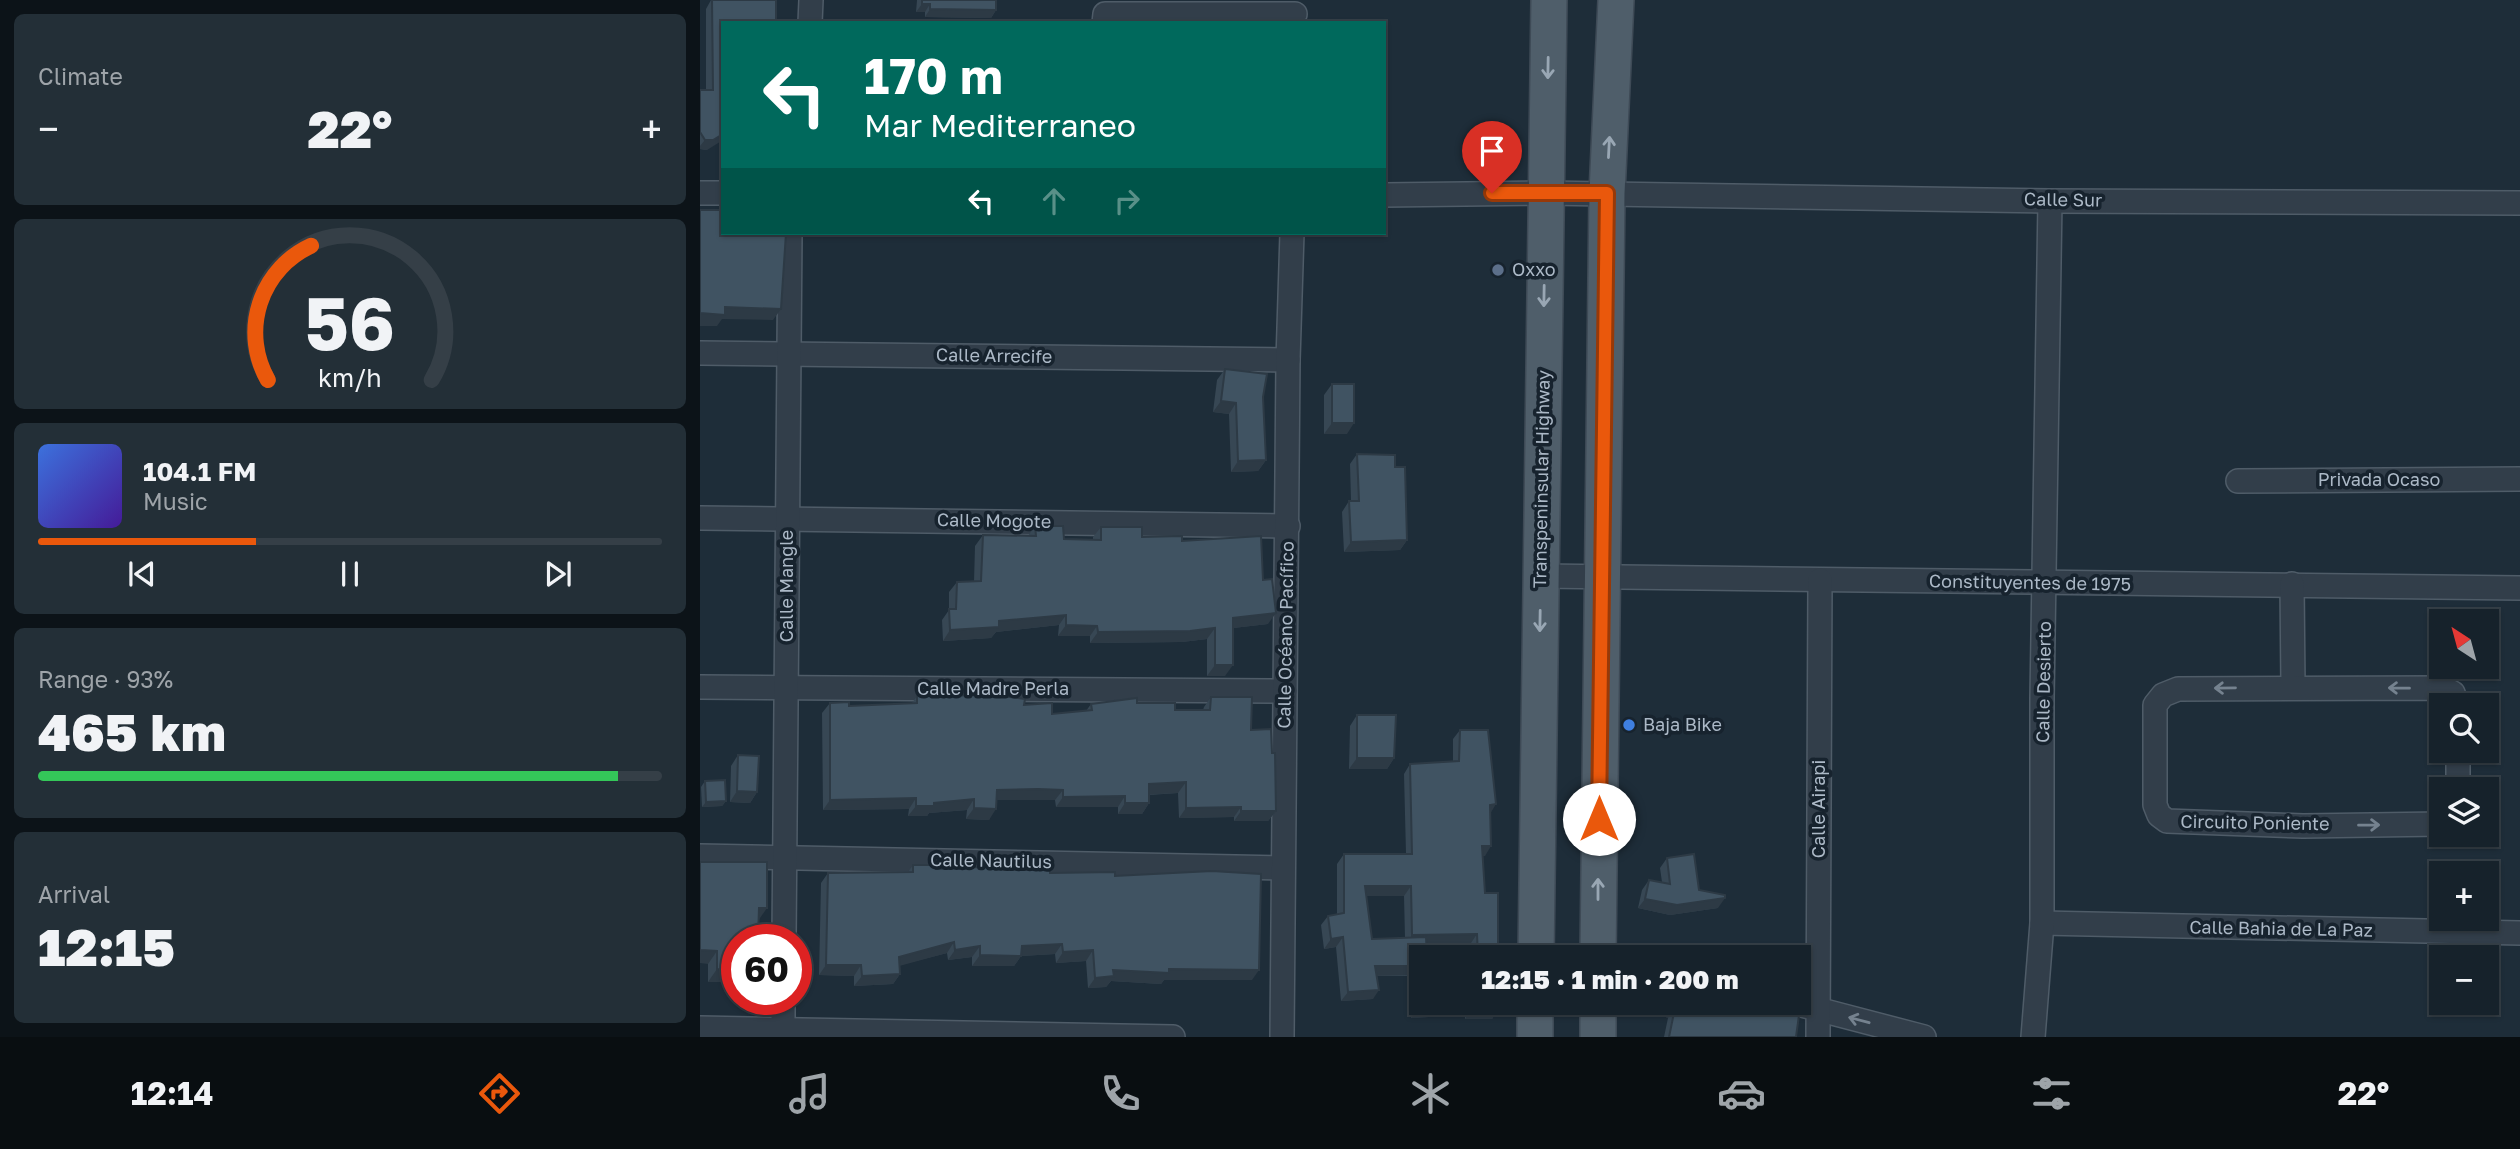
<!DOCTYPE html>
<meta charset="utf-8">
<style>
:root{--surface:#16222b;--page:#232f37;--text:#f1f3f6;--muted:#9ea4a9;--line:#353f47;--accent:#ea580c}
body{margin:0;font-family:"Golos Text",sans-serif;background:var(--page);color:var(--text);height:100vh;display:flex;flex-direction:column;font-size:26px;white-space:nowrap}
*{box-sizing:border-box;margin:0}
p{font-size:23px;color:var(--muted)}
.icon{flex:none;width:38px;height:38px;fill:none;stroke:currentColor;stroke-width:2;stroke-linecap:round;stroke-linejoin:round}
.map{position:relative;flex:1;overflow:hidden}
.side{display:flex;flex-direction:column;gap:14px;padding:14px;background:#0c1318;width:700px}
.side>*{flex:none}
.top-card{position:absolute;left:21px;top:21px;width:665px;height:214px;border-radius:0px;box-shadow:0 2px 5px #0004,0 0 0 2px var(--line);background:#00695c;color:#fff;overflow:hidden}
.needle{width:46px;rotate:324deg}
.controls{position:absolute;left:1729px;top:609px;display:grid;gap:14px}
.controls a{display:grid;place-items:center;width:70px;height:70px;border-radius:0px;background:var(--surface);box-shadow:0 2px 5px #0004,0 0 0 2px var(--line);font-size:35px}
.speed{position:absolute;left:21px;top:924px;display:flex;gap:14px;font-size:35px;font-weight:700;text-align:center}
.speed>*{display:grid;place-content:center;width:91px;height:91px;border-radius:50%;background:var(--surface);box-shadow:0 2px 5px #0004,0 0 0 2px var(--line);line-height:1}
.speed .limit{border:10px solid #d22;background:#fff;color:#111}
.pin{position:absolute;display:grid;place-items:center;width:60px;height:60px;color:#fff;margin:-72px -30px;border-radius:50% 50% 50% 0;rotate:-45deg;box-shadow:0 0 7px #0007}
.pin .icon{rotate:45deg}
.me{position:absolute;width:77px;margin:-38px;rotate:0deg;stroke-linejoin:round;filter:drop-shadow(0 0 5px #0008)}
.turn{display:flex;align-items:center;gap:24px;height:147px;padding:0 28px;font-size:32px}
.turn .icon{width:91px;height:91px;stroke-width:2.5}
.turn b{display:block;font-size:49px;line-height:60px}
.lanes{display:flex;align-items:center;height:66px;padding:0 28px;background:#0003;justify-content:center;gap:35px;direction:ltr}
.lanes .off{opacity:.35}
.big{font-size:52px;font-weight:800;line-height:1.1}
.side .widget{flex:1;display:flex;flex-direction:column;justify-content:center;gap:10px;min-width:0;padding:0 24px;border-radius:10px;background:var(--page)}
.side .dial{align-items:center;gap:0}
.dial svg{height:182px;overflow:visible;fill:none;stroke:var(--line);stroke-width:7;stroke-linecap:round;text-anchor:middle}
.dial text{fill:var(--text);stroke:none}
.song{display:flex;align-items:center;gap:21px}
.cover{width:84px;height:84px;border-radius:10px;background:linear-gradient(135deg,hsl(220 70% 55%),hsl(260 70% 35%))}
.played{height:7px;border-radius:4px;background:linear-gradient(90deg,var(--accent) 35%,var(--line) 35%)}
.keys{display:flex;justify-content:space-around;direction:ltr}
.heat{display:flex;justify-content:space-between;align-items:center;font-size:38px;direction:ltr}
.charge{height:10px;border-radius:5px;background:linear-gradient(90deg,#34c759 93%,var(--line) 0)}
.trip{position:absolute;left:709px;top:945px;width:402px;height:70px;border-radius:0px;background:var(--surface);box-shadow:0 2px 5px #0004,0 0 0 2px var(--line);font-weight:800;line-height:70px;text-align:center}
.menu{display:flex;height:112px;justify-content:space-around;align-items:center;background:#090e11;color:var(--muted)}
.menu .icon{width:49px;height:49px}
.menu .on{color:var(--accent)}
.menu b{font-size:32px;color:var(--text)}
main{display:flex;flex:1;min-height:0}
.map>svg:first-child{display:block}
</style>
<main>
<section class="side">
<div class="widget"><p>Climate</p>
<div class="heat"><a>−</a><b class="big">22°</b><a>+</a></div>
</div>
<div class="widget dial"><svg viewBox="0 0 100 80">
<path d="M14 69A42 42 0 1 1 86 69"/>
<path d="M14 69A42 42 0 0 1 33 10" stroke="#ea580c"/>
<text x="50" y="56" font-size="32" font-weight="700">56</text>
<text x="50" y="72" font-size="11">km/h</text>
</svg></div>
<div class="widget">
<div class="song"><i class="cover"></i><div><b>104.1 FM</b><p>Music</p></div></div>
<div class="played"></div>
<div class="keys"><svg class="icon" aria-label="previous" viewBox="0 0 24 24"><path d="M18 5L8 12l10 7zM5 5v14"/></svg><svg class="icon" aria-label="pause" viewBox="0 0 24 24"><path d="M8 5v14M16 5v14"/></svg><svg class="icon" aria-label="next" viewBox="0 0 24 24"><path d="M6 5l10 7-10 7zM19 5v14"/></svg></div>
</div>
<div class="widget"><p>Range · 93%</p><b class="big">465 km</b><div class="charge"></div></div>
<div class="widget"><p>Arrival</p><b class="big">12:15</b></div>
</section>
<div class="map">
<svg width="1820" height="1037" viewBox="0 0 1820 1037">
<rect width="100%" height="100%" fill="#1e2d39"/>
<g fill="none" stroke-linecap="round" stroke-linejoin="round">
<defs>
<g id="minor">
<polyline points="110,23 111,0"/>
<polyline points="404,23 405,14 595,14"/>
<polyline points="0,193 23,193"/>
<polyline points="684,195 845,193 1350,201 1820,203"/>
<polyline points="0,353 588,360"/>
<polyline points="1538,481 1820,479"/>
<polyline points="0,518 588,526"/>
<polyline points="841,576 1820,588"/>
<polyline points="1592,584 1593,686"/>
<polyline points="0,687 585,691"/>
<polyline points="1758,751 1758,789"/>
<polyline points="1741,824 1603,826 1467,821 1459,815 1455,805 1455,705 1463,695 1478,689 1744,688 1753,693 1757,705"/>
<polyline points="0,856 582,868"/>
<polyline points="1342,923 1820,933"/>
<polyline points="84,940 90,233"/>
<polyline points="1094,1003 1224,1037"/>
<polyline points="0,1028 473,1037"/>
<polyline points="83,1037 83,999"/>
<polyline points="582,1037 588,360 592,233"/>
<polyline points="1118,1037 1120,580"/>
<polyline points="1333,1037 1342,923 1342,698 1350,201"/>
</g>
<g id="primary">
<polyline points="836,957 849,0"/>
<polyline points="898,957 907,193 916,0"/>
<polyline points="835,1037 835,1003"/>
<polyline points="898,1037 898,1003"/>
</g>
</defs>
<use href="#minor" stroke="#4f5c68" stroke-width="26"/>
<use href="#primary" stroke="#3e4a56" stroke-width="38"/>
<use href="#minor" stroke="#323e4a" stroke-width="23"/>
<use href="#primary" stroke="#4f5e6a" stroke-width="35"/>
</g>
<g fill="#374754" fill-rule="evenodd">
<polygon points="11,0 76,0 7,150 0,149 0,90 6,90 6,9"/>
<polygon points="217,0 296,0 296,10 291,18 225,17 225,12 216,12"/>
<polygon points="525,369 563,397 566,460 558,471 531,472 529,414 513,412 517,380"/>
<polygon points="632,384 647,434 624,434 624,395"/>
<polygon points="657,454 695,467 707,540 700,550 644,552 642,512 649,501 651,501 650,464"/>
<polygon points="335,526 364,539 393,540 393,537 401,527 442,537 482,541 563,580 568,624 533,628 525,676 507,676 507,639 482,642 390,643 390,636 358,636 359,625 296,632 291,638 243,641 242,620 249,610 249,592 257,582 274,582 275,546 283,535 328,536"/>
<polygon points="217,696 324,705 352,714 386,711 391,704 437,703 475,710 503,710 504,707 511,697 551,730 576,811 568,821 534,821 534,817 479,818 478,793 449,795 449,803 442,814 418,814 418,807 356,807 355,800 331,799 297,800 289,820 266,819 267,810 229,813 227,816 208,816 209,809 123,810 122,713 130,703 149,706 212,703"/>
<polygon points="657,715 694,758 687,769 649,769 650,726"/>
<path d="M760,730L790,812L785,856H783L785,893L798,957H771V943L726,944L721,957L720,976H677L673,999L641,1001L636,947L624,949L621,925L628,916L637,914V864L644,854H706L704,774L710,764L753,762V739ZM666,896H704L705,938L672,939Z"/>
<polygon points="38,755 57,792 50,803 30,802 31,766"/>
<polygon points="5,781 26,801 22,806 2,807 1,787"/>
<polygon points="967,858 999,890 1018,908 970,915 938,908 942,890 949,880 962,882 960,868"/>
<polygon points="0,862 37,940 37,982 8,982 8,964"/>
<polygon points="213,865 236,869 304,870 350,873 415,876 552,980 464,980 461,984 411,981 406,987 388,988 386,961 356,963 355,954 321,956 314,966 272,966 272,957 248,960 247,953 200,965 200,974 193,984 154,986 154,976 119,975 121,883 128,873 208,872"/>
<polygon points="716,988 798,1003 798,1010 792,1019 765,1019 765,1015 711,1018 710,997"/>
<polygon points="940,1003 998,1003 1031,1008 1035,1003 1061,1006 1063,1003 1090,1003 1096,1037 964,1037 968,1018 939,1006"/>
</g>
<g fill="#2d3a45">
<polygon points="222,4 230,4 225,12 216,12"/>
<polygon points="230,9 296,10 291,18 225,17"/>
<polygon points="23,134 23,140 7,150 0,149 0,146 5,140"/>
<polygon points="25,307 81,309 73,320 22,319 17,326 0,326 0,313"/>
<polygon points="521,401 536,403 529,414 513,412"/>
<polygon points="632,423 654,423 647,434 624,434"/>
<polygon points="566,460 558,471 531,472 538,461"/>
<polygon points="707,540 700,550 644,552 651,542"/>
<polygon points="576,613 568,624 525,629 533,618"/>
<polygon points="366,615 359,625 296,632 291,638 243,641 250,630 299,621"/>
<polygon points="366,625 397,626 390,636 358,636"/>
<polygon points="515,628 507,639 482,642 390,643 398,632"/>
<polygon points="515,665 533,665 525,676 507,676"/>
<polygon points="657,758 694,758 687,769 649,769"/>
<polygon points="486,782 478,793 442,795 449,784"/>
<polygon points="338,789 363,790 355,800 290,800 297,790"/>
<polygon points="37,791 57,792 50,803 30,802"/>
<polygon points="425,796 418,807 356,807 363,797"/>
<polygon points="216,798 209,809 123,810 130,800"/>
<polygon points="274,799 267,810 229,813 227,816 208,816 216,806 234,803"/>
<polygon points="26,801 22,806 2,807 6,802"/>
<polygon points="425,803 449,803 442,814 418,814"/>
<polygon points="796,804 790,814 790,805"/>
<polygon points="541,807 534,817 479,818 486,808"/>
<polygon points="274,808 296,809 289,820 266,819"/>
<polygon points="541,811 576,811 568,821 534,821"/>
<polygon points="782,846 791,846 785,856 775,856"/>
<polygon points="665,886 711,886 704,896 658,896"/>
<polygon points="1025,898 1018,908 970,915 938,908 945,899"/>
<polygon points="59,908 67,908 58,921"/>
<polygon points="777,934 771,943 706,944 712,935"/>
<polygon points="643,937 636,947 624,949 631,939"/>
<polygon points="254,942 247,953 192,968 199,957"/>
<polygon points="362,944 355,954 321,956 314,966 272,966 280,955 322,946"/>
<polygon points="280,946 272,957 248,960 255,950"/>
<polygon points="0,950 17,951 8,964 0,963"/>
<polygon points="393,950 386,961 356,963 363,952"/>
<polygon points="126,965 161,965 154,976 119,975"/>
<polygon points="675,966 721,966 721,975 668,976"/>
<polygon points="17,969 37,970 37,982 8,982"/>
<polygon points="469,969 559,970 552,980 464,980 461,984 411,981 406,987 388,988 395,978 413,970"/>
<polygon points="200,974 193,984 154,986 162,976"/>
<polygon points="679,990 673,999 641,1001 648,992"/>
<polygon points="941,1003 961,1003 975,1008 968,1018 939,1006"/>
<polygon points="771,1005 765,1015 711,1018 717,1008"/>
<polygon points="771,1010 798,1010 792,1019 765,1019"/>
</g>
<g fill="#405362" stroke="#2d3a45" stroke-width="2">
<polygon points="12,0 76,0 76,23 23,23 23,134 13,140 5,140 0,132 0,90 13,90"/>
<polygon points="222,0 296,0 296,10 230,9 230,4 222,4"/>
<polygon points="0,210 23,210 23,233 86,233 81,309 25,307 25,315 0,313"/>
<polygon points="525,369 567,374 563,397 566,460 538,461 536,403 521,401"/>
<rect x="632" y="384" width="22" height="39"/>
<polygon points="657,454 695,455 695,467 705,467 707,540 651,542 649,501 659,501"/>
<polygon points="335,526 363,526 364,539 401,540 401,527 442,527 442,537 482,536 482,541 561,536 563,580 572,579 576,613 533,618 533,665 515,665 515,628 490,631 398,632 397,626 366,625 366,615 299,621 299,627 250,630 249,609 256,609 257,582 281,581 283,535 336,536"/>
<polygon points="294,695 325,699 324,705 352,703 352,714 392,710 391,704 437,698 437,703 475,703 475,710 510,710 511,697 552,697 551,730 571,729 572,753 575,753 576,811 541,811 541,807 486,808 486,782 449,784 449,803 425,803 425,796 363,797 363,790 338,789 297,790 296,809 274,808 274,799 234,803 234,806 216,806 216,798 130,800 130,703 149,702 149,706 217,703 217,696"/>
<polygon points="657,715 696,715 694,758 657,758"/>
<polygon points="760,730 788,730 796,804 790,805 791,846 782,846 785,893 798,893 798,957 778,957 777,934 712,935 711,886 665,886 672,939 726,937 727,957 721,957 721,966 675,966 679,990 648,992 643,937 631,939 628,916 644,913 644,854 712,854 710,764 759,761"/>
<polygon points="38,755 59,756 57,792 37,791"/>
<polygon points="25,780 26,801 6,802 5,781"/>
<polygon points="994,854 999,890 1025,895 1025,898 977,905 945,899 949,880 970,884 967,858"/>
<polygon points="0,862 67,862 67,908 59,908 58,940 37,940 37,970 17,969 17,951 0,950"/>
<polygon points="213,865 236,865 236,869 304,866 304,870 350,869 350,873 415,872 415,876 512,871 561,874 559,970 469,969 469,973 413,970 414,976 395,978 393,950 363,952 362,944 322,946 321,956 280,955 280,946 255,950 254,942 199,957 200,974 162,976 161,965 126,965 128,873 213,872"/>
<polygon points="721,987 721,1003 798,1003 798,1010 771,1010 771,1005 717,1008 716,988"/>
<polygon points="961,1003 998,1003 1035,1009 1035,1003 1064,1006 1065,1003 1090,1003 1100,1008 1096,1037 969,1037 975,1008"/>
</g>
<defs><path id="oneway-shaft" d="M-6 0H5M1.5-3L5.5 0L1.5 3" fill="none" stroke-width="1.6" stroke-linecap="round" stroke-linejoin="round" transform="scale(1.75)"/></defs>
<g stroke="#99a7b4">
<use href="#oneway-shaft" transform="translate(848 68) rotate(91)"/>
<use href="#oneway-shaft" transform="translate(909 147) rotate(-87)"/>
<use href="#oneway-shaft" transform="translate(844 296) rotate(91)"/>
<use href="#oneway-shaft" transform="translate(840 621) rotate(91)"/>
<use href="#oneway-shaft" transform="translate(898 889) rotate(-90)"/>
</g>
<g stroke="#75828f">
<use href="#oneway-shaft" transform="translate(1525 688) rotate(179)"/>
<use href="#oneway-shaft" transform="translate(1699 688) rotate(-179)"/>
<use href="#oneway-shaft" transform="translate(1669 825) rotate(-1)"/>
<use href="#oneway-shaft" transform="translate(1159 1020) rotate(-165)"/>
</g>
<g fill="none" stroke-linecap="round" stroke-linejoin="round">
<defs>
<polyline id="route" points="792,193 907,193 899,819"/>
</defs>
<use href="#route" stroke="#983908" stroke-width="18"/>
<use href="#route" stroke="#ea580c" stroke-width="12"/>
</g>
<circle fill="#5c6f8a" stroke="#17232e" stroke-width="2.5" cx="798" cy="270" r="7"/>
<circle fill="#3f7fe0" stroke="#17232e" stroke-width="2.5" cx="929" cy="725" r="7"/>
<g text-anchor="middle" stroke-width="7" stroke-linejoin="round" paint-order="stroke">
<g font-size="18" fill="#acb9c7" stroke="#17232e">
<text transform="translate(1363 200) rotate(1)" y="6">Calle Sur</text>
<text transform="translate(294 356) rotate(1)" y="6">Calle Arrecife</text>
<text transform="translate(842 479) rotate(-89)" y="6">Transpeninsular Highway</text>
<text x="1679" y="486">Privada Ocaso</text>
<text transform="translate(294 521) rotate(1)" y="6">Calle Mogote</text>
<text transform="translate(1330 583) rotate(1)" y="6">Constituyentes de 1975</text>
<text transform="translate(87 586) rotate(-90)" y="6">Calle Mangle</text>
<text transform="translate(586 635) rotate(-89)" y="6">Calle Océano Pacífico</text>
<text transform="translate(1344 682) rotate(-89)" y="6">Calle Desierto</text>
<text x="293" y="695">Calle Madre Perla</text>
<text transform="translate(1119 809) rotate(-90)" y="6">Calle Airapi</text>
<text transform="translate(1555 823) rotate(1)" y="6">Circuito Poniente</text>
<text transform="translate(291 861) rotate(1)" y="6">Calle Nautilus</text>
<text transform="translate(1581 929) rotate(1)" y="6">Calle Bahia de La Paz</text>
</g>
<g font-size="18" fill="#acb9c7" stroke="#17232e" text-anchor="start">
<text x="812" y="276">Oxxo</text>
<text x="943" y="731">Baja Bike</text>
</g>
</g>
</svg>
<div class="controls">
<a><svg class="needle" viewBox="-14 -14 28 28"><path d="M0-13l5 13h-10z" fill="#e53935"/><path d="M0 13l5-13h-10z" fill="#9ea4a9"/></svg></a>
<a><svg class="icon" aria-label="search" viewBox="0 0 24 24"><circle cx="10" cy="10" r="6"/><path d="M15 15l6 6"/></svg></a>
<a><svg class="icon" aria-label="layers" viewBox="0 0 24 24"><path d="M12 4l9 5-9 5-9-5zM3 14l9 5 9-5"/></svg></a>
<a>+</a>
<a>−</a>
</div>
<div class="speed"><div class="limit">60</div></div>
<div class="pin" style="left:792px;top:193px;background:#d93025"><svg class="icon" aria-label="arrive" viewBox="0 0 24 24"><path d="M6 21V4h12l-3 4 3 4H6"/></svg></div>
<svg class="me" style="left:899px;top:819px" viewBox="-20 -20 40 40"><circle r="19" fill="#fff"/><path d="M0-13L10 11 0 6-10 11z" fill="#ea580c"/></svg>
<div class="trip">12:15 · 1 min · 200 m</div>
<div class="top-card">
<div class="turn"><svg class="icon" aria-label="left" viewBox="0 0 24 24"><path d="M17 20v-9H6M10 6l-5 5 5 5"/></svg><div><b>170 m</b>Mar Mediterraneo</div></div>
<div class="lanes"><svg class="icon" aria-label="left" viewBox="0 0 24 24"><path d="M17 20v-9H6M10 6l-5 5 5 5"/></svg><svg class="icon off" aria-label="ahead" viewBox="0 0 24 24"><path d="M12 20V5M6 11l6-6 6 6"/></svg><svg class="icon off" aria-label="right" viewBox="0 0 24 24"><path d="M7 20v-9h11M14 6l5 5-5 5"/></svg></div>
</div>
</div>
</main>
<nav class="menu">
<b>12:14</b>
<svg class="icon on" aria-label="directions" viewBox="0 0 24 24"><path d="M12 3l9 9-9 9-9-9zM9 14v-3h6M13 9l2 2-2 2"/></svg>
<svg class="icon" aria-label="music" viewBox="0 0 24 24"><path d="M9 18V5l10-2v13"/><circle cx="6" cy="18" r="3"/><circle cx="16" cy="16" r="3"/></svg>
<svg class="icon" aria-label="phone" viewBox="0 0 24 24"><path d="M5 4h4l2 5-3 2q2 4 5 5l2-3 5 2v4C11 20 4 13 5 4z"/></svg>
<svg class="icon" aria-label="climate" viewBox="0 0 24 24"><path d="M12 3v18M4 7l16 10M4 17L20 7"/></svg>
<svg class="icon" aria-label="car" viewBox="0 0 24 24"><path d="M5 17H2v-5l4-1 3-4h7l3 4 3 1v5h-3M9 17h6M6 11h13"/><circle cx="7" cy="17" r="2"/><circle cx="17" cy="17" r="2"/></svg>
<svg class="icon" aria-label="filters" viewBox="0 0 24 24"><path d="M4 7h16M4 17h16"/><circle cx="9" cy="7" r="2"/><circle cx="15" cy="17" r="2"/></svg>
<b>22°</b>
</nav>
